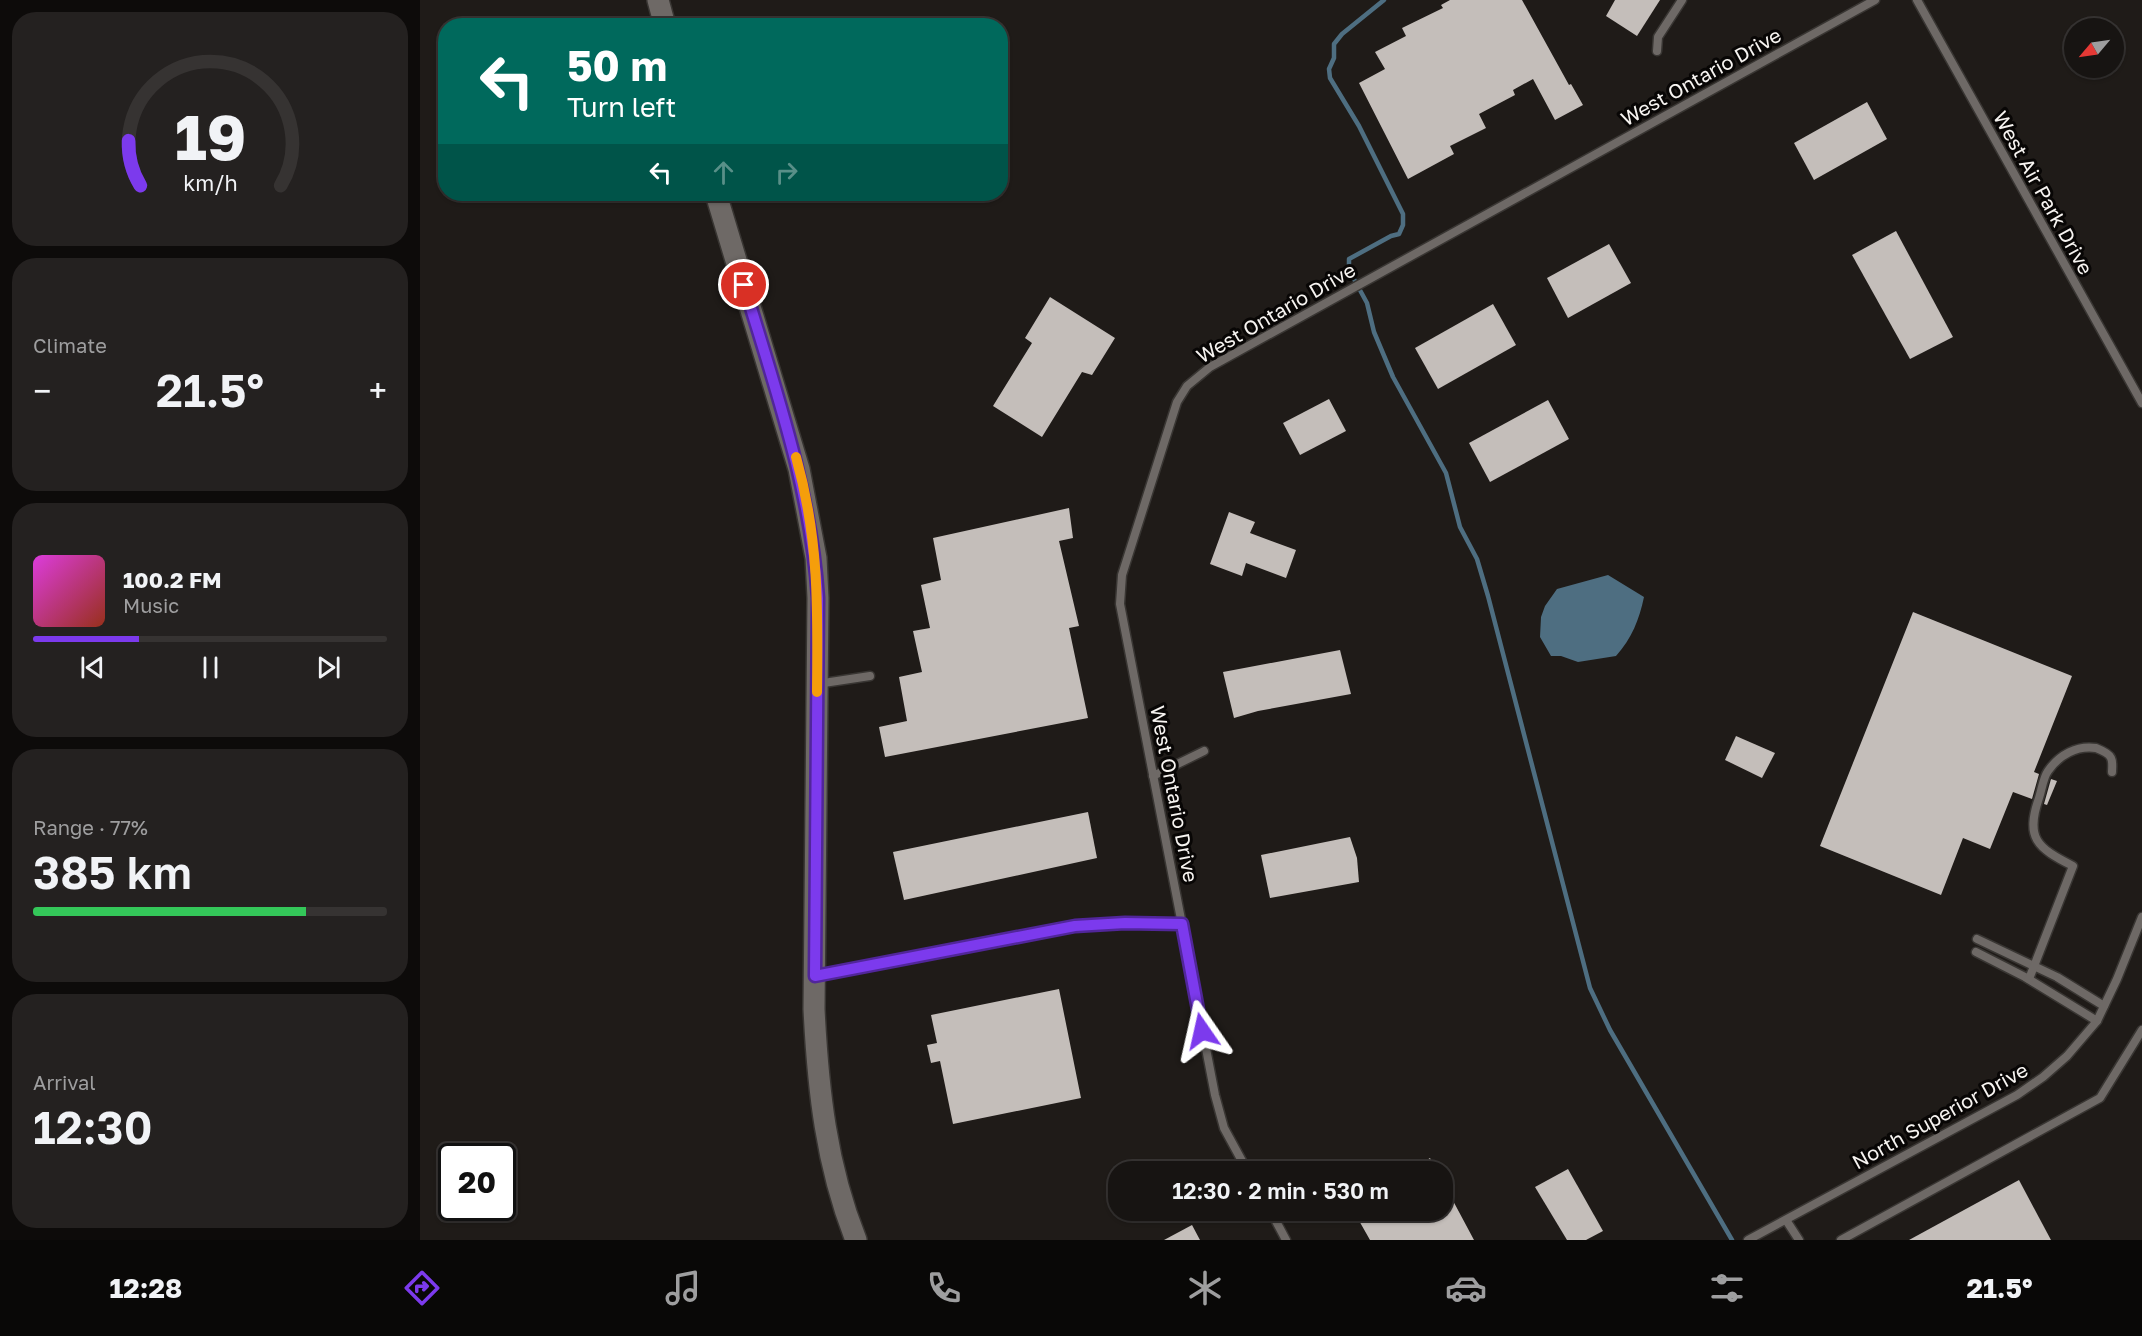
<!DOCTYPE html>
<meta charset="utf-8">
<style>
:root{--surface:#171412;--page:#242120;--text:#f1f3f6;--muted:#9e9e9f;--line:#363332;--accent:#7c3aed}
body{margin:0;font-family:"Golos Text",sans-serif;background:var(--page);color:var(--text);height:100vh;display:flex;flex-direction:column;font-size:22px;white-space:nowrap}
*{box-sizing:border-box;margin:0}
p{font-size:20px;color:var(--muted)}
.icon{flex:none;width:33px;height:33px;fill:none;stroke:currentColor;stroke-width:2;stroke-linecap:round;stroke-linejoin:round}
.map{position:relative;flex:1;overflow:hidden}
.panel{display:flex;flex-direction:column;gap:12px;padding:12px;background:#0d0b0a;width:420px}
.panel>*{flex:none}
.guide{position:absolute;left:18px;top:18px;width:570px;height:183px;border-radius:24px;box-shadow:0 2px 4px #0004,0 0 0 2px var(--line);background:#00695c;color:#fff;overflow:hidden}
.needle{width:39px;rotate:241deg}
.buttons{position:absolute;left:1644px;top:18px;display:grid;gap:12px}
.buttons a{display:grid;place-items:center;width:60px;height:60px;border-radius:50%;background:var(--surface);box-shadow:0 2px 4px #0004,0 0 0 2px var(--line);font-size:30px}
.speed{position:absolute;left:18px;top:1143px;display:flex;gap:12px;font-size:30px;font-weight:700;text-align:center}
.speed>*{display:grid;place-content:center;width:78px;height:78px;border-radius:50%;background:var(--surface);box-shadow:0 2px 4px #0004,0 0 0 2px var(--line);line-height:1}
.speed .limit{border:3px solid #111;border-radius:9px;background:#fff;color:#111}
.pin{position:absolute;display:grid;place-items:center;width:51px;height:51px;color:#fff;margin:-26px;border:3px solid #fff;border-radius:50%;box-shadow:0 2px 6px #0007}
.me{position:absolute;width:66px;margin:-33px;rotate:349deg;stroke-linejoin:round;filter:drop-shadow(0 0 4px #0008)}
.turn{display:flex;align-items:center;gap:21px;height:126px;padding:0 30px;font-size:27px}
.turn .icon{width:78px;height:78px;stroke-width:2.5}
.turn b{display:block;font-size:42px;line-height:51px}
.lanes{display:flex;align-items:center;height:57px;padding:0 30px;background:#0003;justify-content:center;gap:30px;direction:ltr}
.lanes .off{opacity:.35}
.big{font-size:45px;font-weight:600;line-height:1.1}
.panel .widget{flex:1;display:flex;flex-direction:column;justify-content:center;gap:9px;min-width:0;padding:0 21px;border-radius:24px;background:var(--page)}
.panel .dial{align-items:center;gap:0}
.dial svg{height:156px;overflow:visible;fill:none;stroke:var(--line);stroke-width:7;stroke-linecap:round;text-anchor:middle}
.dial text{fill:var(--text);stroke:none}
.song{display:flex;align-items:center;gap:18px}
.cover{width:72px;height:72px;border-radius:9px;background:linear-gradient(135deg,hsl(300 70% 55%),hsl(10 70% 35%))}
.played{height:6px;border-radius:3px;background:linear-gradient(90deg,var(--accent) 30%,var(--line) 30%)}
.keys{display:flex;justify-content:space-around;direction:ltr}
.heat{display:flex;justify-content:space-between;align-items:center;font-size:33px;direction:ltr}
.charge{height:9px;border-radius:4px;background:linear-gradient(90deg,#34c759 77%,var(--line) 0)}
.trip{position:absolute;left:688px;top:1161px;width:345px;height:60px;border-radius:24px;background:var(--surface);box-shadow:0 2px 4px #0004,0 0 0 2px var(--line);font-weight:600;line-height:60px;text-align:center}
.tab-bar{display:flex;height:96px;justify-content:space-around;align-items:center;background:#090807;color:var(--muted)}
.tab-bar .icon{width:42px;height:42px}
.tab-bar .selected{color:var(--accent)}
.tab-bar b{font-size:27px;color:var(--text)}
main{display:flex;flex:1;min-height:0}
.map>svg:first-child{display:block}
</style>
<main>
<section class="panel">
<div class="widget dial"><svg viewBox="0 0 100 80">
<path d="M14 69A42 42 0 1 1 86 69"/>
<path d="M14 69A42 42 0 0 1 8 46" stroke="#7c3aed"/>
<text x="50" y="56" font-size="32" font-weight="700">19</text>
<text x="50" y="72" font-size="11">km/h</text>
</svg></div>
<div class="widget"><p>Climate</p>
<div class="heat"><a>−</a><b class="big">21.5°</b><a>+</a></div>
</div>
<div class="widget">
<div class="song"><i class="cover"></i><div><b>100.2 FM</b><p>Music</p></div></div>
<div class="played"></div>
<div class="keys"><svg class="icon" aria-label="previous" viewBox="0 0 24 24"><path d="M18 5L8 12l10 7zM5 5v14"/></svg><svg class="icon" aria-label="pause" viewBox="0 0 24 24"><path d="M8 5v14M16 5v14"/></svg><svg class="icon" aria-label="next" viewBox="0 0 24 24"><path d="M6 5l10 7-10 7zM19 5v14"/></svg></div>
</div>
<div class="widget"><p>Range · 77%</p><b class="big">385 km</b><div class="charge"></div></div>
<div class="widget"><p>Arrival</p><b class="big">12:30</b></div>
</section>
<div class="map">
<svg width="1722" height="1240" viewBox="0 0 1722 1240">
<rect width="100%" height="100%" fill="#1f1b18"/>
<path fill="#4e6e81" d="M1188,575L1224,597C1219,620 1212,638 1196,656L1158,662L1141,656H1131L1120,637L1121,617L1125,606L1137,589Z"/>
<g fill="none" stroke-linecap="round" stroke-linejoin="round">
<polyline stroke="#4e6e81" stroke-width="4.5" points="964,0 922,34 914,44 914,58 909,69 910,78 939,126 983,214 983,225 979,234 971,236 929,259 929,270 947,303 954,332 973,377 1026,473 1040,527 1057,559 1068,596 1170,988 1190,1030 1312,1240"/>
</g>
<g fill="#c4beba">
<polygon points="1030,0 1102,0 1149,85 1151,84 1163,105 1135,120 1113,79 1093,90 1095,95 1059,114 1066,128 1030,146 1034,154 988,179 939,83 965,69 955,52 986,36 982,28 1023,8 1021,5"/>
<polygon points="1195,0 1240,0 1217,36 1186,16"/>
<polygon points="1447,102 1467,139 1394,180 1374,143"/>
<polygon points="1476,231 1533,337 1490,359 1432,255"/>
<polygon points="1189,244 1211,283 1148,318 1127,278"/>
<polygon points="630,297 695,338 672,375 662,372 622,437 573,406 612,343 605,338"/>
<polygon points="1073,304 1096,345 1018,389 995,348"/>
<polygon points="909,399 926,431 880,455 863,423"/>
<polygon points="1128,400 1149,439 1070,482 1049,443"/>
<polygon points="649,508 653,538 639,541 659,626 649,628 668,718 465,757 459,727 487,721 479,677 502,672 493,631 510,628 501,585 521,580 513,538"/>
<polygon points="809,512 835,522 830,533 876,550 866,578 826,563 822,576 790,564"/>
<polygon points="1493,612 1652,676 1614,772 1619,774 1612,799 1593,792 1570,849 1543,838 1521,895 1400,846"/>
<polygon points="920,650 931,694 838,711 814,718 803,672"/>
<polygon points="1316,736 1355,753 1342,778 1305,760"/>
<polygon points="1631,779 1637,781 1627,805 1624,804"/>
<polygon points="668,812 677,858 484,900 473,852"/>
<polygon points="930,837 937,858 939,882 850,898 841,855"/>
<polygon points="639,989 661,1098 533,1124 520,1061 511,1063 507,1045 517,1043 511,1015"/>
<polygon points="1010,1158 1017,1172 988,1172"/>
<polygon points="1148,1169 1183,1231 1166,1240 1147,1240 1115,1187"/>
<polygon points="1599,1180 1631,1240 1489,1240"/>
<polygon points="1023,1182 1054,1240 950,1240 933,1210 1023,1210"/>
<polygon points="772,1225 780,1240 744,1240"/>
</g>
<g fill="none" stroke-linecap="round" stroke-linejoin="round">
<defs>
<g id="service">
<polyline points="1497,0 1722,403"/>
<polyline points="1237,51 1238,37 1262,0"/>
<polyline points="397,684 450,676"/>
<polyline points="733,776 784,751"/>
<polyline points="1557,939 1637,977 1684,1006"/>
<polyline points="1556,952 1605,977 1677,1021"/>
<polyline points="395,976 655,926 705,923 762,924"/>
<path d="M1609,979L1653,866C1617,848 1605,838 1619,798C1622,789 1623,778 1628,771C1639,755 1657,745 1676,748C1681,750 1689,753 1691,758C1693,762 1692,768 1692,772"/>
<polyline points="828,1172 804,1128 795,1095 700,604 702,575 757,402 767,386 790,367 1455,0"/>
<polyline points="850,1210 866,1240"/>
<polyline points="1366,1220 1379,1240"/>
<polyline points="1328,1240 1597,1095 1623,1077 1647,1056 1677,1021 1697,979 1722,917"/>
<polyline points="1421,1240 1680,1098 1722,1030"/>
</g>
<g id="tertiary">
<polyline points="238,0 245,26"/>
<path d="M296,194L379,469L396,558L398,598L394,1009C398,1089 406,1165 436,1240"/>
</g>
</defs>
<use href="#service" stroke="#393633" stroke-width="11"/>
<use href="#tertiary" stroke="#393633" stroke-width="24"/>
<use href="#service" stroke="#6e6966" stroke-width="8"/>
<use href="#tertiary" stroke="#6e6966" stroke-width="21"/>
</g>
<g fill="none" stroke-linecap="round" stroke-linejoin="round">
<defs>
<path id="route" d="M324,285C355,388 391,490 398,598L395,976L655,926L705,923L762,924L782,1031"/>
</defs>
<use href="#route" stroke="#51269a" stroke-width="15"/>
<use href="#route" stroke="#7c3aed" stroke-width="10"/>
<path stroke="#f59e0b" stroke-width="10" d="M376,457C399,538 398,609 397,692"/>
</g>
<g text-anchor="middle" stroke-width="6" stroke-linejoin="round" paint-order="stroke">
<g font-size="20" fill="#f7f4f1" stroke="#080605">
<text transform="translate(1281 77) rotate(-29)" y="7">West Ontario Drive</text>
<text transform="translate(1623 193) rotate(61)" y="7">West Air Park Drive</text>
<text transform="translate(856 313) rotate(-30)" y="7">West Ontario Drive</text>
<text transform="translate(754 794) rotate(79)" y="7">West Ontario Drive</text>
<text transform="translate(1520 1116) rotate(-29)" y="7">North Superior Drive</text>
</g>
</g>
</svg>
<div class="buttons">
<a><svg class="needle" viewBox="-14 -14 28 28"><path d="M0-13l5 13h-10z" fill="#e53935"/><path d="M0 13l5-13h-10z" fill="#9e9e9f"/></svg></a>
</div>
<div class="speed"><div class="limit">20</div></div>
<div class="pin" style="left:324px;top:285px;background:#d93025"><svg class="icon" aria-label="arrive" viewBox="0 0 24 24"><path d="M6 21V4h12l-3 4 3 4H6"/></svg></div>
<svg class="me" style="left:782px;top:1031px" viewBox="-20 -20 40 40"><path d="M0-17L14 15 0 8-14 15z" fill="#7c3aed" stroke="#fff" stroke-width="4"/></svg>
<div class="trip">12:30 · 2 min · 530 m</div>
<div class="guide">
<div class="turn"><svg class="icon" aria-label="left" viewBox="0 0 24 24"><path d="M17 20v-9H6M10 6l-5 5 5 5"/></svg><div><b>50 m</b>Turn left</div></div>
<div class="lanes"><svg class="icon" aria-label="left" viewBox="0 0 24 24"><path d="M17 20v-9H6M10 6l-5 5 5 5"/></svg><svg class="icon off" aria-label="ahead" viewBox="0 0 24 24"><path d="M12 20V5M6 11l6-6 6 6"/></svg><svg class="icon off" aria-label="right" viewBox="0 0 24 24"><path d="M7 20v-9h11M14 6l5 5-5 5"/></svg></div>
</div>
</div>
</main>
<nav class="tab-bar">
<b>12:28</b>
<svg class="icon selected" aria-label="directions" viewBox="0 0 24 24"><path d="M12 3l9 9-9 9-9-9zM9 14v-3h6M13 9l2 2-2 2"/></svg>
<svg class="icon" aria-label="music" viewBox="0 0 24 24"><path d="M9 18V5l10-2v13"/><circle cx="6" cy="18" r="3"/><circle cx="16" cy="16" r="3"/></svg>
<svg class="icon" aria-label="phone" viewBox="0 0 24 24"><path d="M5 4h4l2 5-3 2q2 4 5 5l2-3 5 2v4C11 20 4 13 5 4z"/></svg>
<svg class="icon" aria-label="climate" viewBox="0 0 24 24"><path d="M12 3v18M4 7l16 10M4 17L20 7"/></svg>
<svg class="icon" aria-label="car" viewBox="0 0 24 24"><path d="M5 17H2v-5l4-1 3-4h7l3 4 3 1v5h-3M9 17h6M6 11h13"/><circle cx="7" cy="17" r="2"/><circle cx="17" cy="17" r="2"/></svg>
<svg class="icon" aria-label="filters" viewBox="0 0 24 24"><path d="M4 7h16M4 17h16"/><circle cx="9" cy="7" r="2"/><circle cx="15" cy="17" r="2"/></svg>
<b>21.5°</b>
</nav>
